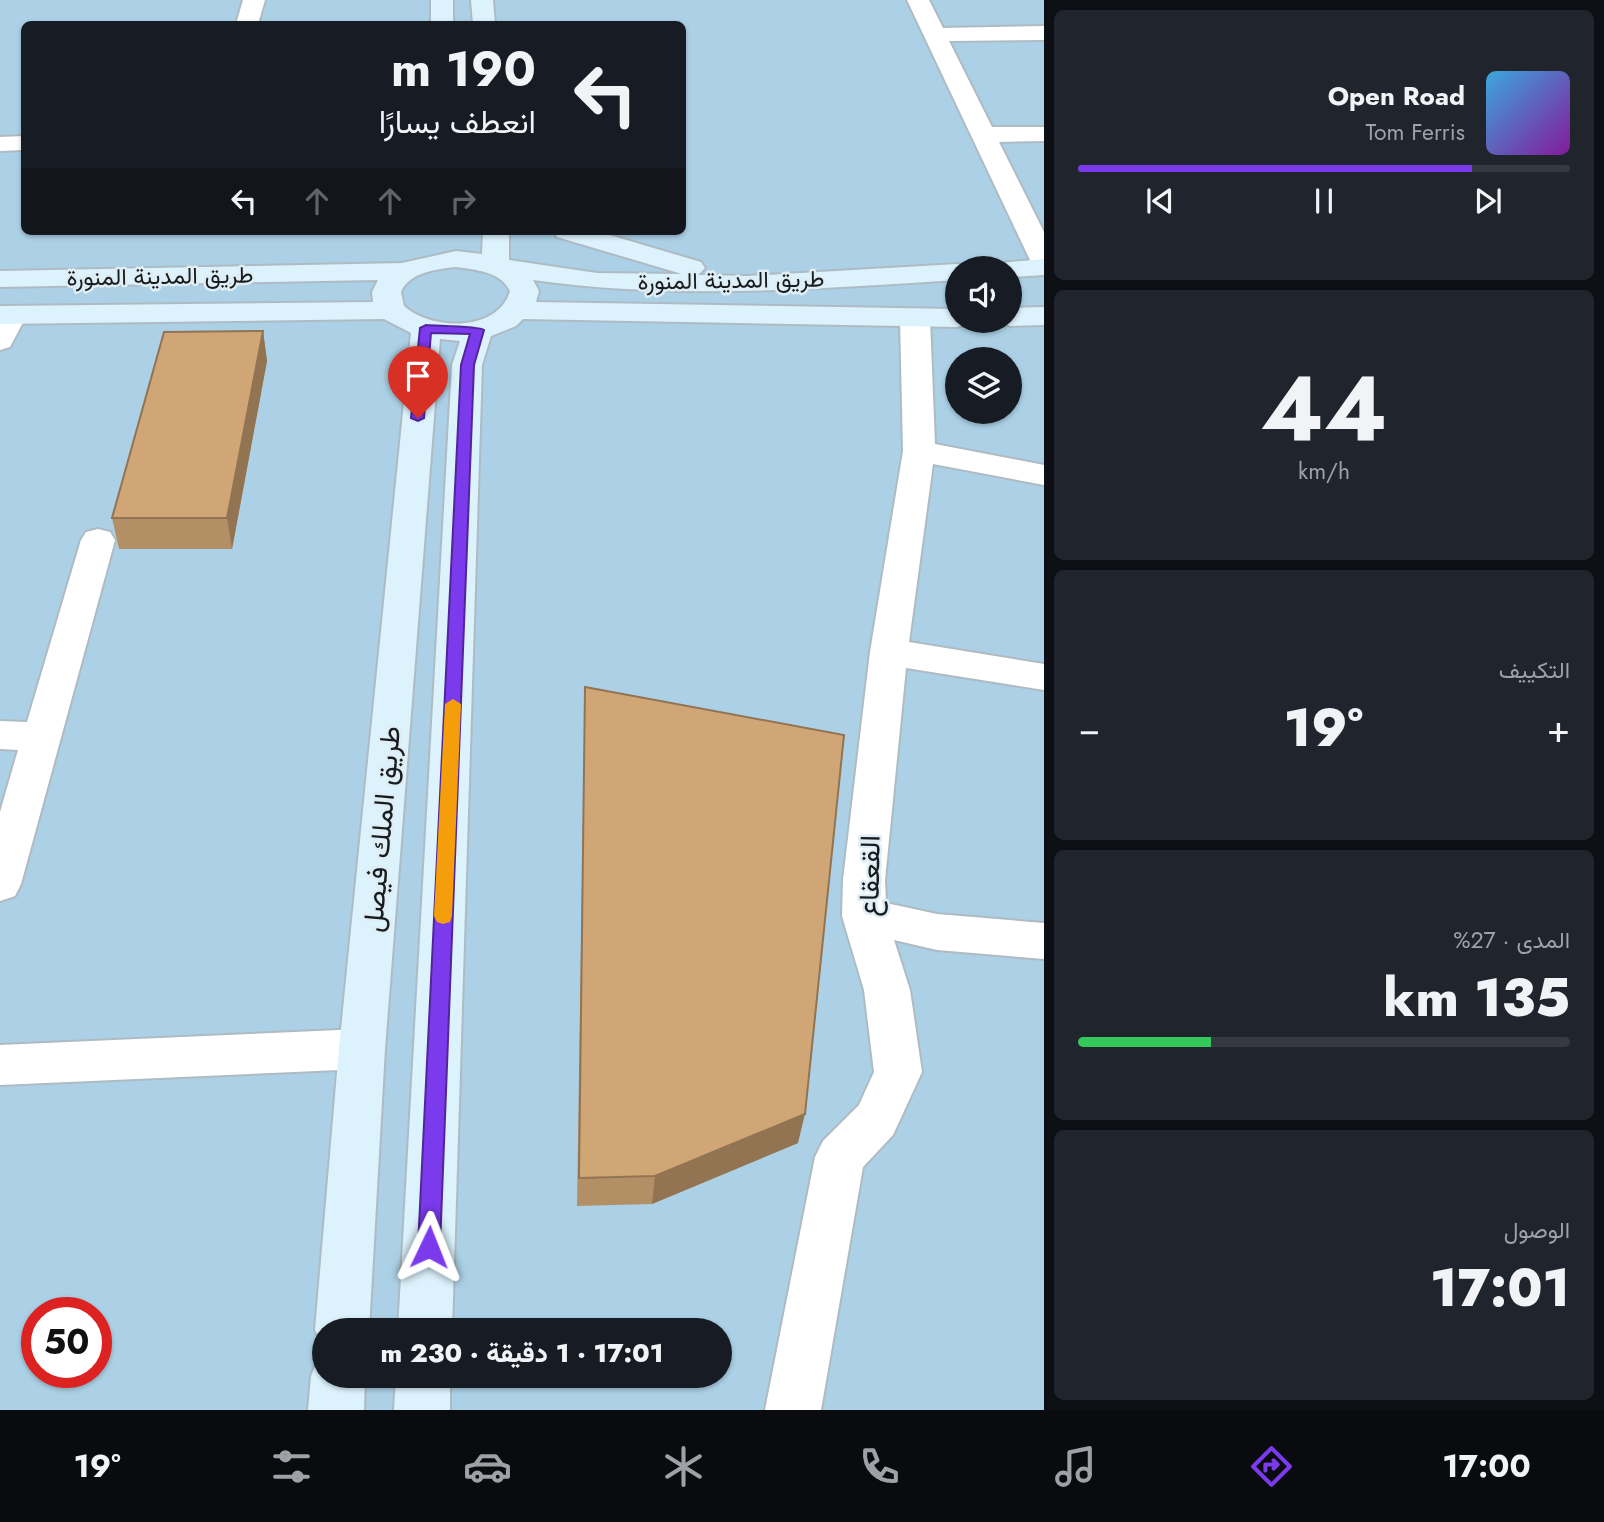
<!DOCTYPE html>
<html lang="ar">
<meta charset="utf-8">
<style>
:root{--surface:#171b24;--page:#20242c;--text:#f1f3f6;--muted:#9ea1a6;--line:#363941;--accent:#7c3aed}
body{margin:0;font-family:Jost,Vazirmatn,sans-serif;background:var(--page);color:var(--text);direction:rtl;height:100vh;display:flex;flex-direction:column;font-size:26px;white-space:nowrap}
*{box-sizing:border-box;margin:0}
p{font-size:23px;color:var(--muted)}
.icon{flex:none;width:38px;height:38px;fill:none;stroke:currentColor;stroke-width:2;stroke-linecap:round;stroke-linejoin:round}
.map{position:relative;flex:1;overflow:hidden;direction:ltr}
.panel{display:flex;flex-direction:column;gap:10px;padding:10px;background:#0d0f14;width:560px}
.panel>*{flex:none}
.guide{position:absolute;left:21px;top:21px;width:665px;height:214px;border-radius:10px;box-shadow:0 2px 5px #0004;direction:rtl;background:#171b24;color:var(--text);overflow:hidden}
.fabs{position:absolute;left:945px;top:256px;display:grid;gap:14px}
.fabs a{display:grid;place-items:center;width:77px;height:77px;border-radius:50%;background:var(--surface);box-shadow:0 2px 5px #0004;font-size:35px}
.speed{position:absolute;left:21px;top:1297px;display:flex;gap:14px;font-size:35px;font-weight:700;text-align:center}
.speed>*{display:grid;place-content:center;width:91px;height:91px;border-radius:50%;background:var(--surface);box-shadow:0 2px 5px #0004;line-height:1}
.speed .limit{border:10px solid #d22;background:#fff;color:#111}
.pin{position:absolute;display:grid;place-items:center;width:60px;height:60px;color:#fff;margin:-72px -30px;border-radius:50% 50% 50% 0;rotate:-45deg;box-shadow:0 0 7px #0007}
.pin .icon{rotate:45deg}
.me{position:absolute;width:77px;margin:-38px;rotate:2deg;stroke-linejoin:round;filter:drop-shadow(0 0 5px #0008)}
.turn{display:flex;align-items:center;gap:24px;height:147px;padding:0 35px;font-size:32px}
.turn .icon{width:91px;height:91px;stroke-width:2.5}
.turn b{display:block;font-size:49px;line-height:60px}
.lanes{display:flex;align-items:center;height:66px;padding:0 35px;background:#0003;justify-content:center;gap:35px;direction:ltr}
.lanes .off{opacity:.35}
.big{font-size:52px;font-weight:800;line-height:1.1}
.panel .card{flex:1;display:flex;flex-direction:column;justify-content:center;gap:10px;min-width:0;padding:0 24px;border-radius:10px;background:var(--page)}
.panel .dial{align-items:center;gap:0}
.dial b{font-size:91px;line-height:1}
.song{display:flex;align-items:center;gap:21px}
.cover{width:84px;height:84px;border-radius:10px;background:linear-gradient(135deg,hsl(200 70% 55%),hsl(290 70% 35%))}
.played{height:7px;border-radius:4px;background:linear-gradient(90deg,var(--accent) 80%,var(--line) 80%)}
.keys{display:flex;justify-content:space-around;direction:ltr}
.heat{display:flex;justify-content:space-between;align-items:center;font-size:38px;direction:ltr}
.charge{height:10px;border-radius:5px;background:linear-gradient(90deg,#34c759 27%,var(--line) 0)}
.trip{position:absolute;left:312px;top:1318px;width:420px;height:70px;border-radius:35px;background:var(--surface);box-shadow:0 2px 5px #0004;font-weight:800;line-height:70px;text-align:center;direction:rtl}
.menu{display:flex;height:112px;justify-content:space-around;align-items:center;background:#090b0e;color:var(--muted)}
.menu .icon{width:49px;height:49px}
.menu .on{color:var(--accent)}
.menu b{font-size:32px;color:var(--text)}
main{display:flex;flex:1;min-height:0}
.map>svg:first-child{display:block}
</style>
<main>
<section class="panel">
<div class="card">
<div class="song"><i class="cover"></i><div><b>Open Road</b><p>Tom Ferris</p></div></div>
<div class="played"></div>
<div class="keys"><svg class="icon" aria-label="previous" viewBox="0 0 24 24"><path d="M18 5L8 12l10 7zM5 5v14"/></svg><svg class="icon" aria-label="pause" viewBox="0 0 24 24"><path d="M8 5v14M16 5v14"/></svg><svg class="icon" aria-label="next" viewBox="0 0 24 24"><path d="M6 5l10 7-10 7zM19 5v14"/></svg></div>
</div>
<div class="card dial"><b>44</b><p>km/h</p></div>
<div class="card"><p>التكييف</p>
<div class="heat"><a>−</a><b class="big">19°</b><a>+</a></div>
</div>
<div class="card"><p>المدى · 27%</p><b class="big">135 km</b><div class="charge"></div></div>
<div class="card"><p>الوصول</p><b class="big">17:01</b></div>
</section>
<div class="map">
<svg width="1044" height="1410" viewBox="0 0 1044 1410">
<rect width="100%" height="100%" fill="#dfedf5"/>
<path fill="#acd1e6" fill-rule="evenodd" d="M0,0H1044V1410H0ZM24,24H682V231H24ZM957,268H1010V320H957ZM957,359H1010V411H957ZM37,1312H96V1372H37ZM324,1330H719V1376H324Z"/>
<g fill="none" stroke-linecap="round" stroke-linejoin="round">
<defs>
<g id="street">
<polygon points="243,0 265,0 258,24 236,24"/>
<polygon points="907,0 929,0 943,28 1044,26 1044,40 949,41 992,127 1044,127 1044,141 999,142 1044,232 1044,268 1034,266 1030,260"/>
<polygon points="24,136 24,150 0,151 0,137"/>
<polygon points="12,306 22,309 27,315 10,347 0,350 0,311"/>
<polygon points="915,310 925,313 930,319 935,444 1044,465 1044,485 933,464 909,642 1044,664 1044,690 906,668 885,880 886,903 937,914 1044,923 1044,959 937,950 894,940 910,990 922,1072 893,1135 863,1167 821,1410 765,1410 815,1157 823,1141 859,1105 874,1072 864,990 842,916 843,880 870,652 903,451 900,319 905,313"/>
<polygon points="98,529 110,532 115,540 21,884 15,896 0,901 0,812 18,750 0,749 0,721 27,722 81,540 86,532"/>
<polygon points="362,1029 379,1035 385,1049 379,1063 362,1069 0,1085 0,1045"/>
</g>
<g id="secondary">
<rect x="431" y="0" width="22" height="24"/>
<polygon points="471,0 493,0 495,24 473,24"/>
<path d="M483,231H509V260L597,273L682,274L557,237L554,231H596L701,262L705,268L698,275L747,276L957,264L968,268H957V280C815,289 674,300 533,280L539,291L536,302L957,309V320H970L967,324L957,327L523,319L516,326L491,336L482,365L452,1330H398L452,365L460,341L440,339L385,1049L369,1330H324V1349L315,1330L339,1049L411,333L384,319L0,324V306L373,302L372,292L378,280L0,287V271L402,263L456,251L482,254ZM456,267C476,270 500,271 510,291C498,332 432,331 404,306L401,292C409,272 438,269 456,267Z"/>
<polygon points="1044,259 1044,275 1010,277 1010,268 997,268 1000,263"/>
<polygon points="1044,307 1044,325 1010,326 998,320 1010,320 1010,308"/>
<polygon points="324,1355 324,1376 365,1376 364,1410 308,1410 311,1376 319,1357"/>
<polygon points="396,1376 450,1376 450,1410 394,1410"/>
</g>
</defs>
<use href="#street" stroke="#aebbc3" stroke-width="4"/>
<use href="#secondary" stroke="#aebbc3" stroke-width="4"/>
<use href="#street" fill="#fff" fill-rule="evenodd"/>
<use href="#secondary" fill="#dcf2fd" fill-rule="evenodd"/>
</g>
<g fill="#b38f66">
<polygon points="263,331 267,361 232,549 119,549 112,518"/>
<polygon points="585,687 798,1143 652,1204 577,1206"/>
</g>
<g fill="#927453">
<polygon points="263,331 267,361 232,549 227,518"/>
<polygon points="805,1114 798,1143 652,1204 655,1176"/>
</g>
<g fill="#d0a677" stroke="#927453" stroke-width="2">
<polygon points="263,331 227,518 112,518 164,332"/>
<polygon points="585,687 844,735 805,1114 655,1176 579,1178"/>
</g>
<path fill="#7c3aed" stroke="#51269a" stroke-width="2" d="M426,325C437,326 479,326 484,330L474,365L440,1247L436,1254L429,1257L421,1254L418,1247L461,365L470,334L431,333L424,418L418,421L411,418L420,328Z"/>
<polygon fill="#f59e0b" points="453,699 461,704 452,916 450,922 443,924 437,922 434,916 445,704"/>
<g text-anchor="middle" stroke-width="5" stroke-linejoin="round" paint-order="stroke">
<g font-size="23" fill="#171c1f" stroke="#dfedf5">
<text transform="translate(160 276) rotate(-1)" y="8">طريق المدينة المنورة</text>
<text transform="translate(731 280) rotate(-1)" y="8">طريق المدينة المنورة</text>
</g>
<g font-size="28" fill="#171c1f" stroke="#dfedf5">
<text transform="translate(381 829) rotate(-85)" y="10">طريق الملك فيصل</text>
<text transform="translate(869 876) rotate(-89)" y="10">القعقاع</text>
</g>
</g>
</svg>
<div class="fabs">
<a><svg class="icon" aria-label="sound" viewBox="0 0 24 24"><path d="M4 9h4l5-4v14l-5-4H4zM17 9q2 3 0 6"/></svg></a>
<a><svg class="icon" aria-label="layers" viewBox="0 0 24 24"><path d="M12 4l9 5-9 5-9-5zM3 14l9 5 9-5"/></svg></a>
</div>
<div class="speed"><div class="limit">50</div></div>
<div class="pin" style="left:418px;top:418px;background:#d93025"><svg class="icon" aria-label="arrive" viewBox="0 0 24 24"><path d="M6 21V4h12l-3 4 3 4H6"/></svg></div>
<svg class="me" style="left:429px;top:1247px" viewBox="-20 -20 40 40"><path d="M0-17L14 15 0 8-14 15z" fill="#7c3aed" stroke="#fff" stroke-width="4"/></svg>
<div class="trip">17:01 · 1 دقيقة · 230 m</div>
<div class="guide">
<div class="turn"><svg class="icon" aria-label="left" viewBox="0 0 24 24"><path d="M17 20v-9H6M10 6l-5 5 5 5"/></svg><div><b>190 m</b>انعطف يسارًا</div></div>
<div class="lanes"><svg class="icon" aria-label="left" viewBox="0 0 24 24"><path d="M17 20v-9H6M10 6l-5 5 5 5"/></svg><svg class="icon off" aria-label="ahead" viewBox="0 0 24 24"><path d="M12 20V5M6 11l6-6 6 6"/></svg><svg class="icon off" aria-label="ahead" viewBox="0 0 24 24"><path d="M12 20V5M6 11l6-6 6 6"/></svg><svg class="icon off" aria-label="right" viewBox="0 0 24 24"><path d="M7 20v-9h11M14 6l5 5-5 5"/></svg></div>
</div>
</div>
</main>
<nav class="menu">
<b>17:00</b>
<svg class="icon on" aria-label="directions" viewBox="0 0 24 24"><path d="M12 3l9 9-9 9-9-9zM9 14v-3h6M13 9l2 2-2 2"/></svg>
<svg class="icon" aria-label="music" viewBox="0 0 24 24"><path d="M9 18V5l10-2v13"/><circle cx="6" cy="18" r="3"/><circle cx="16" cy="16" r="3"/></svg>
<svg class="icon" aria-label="phone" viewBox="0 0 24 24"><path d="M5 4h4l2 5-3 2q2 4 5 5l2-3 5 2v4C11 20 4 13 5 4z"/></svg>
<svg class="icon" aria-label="climate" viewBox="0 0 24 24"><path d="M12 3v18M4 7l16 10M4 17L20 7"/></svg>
<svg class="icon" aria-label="car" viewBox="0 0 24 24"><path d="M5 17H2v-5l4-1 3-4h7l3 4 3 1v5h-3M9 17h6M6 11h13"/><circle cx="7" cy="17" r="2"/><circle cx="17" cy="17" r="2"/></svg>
<svg class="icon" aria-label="filters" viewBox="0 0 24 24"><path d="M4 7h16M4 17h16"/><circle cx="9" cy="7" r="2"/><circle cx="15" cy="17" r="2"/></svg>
<b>19°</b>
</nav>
